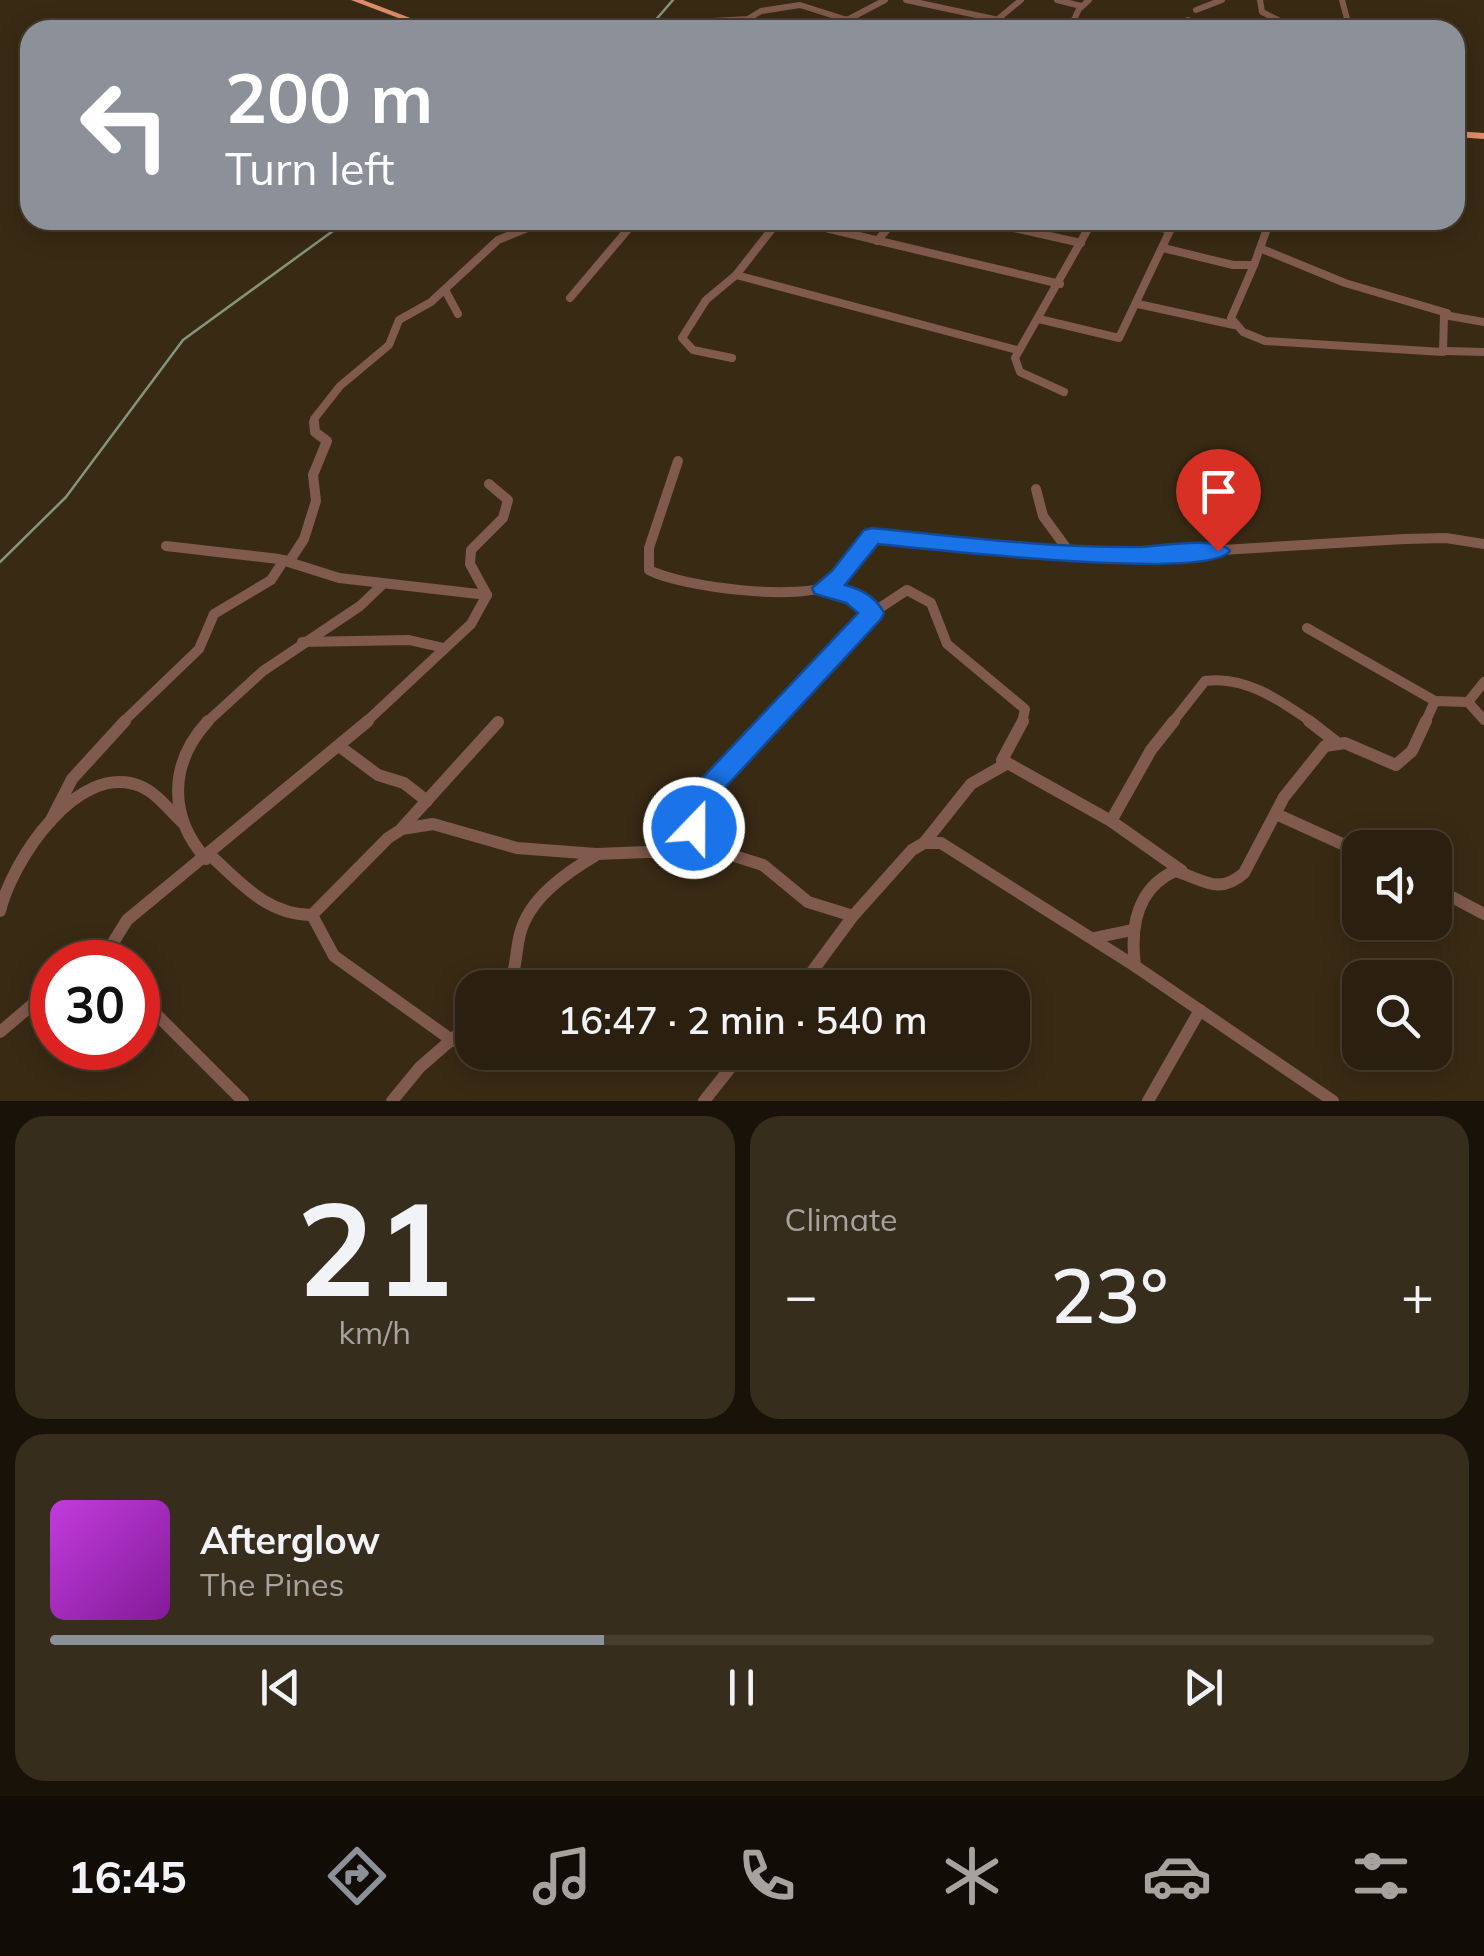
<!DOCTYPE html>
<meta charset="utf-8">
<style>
:root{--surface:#2b200f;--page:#372d1d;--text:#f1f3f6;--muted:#a6a39e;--line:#473e2f;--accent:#8c9099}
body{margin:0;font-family:Mulish,sans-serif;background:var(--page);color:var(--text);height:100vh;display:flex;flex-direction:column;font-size:38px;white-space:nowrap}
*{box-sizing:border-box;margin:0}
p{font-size:32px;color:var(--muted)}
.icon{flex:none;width:55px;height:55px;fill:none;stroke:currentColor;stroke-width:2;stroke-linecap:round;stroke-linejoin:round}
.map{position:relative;height:1101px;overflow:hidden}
.sheet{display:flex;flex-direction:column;gap:15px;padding:15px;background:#181208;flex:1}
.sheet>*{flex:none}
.banner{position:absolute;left:20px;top:20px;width:1445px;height:210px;border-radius:30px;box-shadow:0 5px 25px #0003,0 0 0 2px var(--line);background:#8c9099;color:#fff;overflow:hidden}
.fabs{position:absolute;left:1342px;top:830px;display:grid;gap:20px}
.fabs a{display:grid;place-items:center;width:110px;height:110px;border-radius:20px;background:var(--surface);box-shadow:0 5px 25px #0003,0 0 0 2px var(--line);font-size:50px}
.speed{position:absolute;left:30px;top:940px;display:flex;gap:20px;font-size:50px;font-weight:700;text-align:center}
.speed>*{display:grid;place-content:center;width:130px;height:130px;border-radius:50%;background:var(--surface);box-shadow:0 5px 25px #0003,0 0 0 2px var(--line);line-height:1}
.speed .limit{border:15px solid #d22;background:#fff;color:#111}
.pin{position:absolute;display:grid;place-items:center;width:85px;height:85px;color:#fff;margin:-102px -42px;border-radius:50% 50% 50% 0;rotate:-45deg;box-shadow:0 0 10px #0007}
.pin .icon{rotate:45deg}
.me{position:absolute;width:110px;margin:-55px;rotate:22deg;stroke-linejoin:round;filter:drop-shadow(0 0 8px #0008)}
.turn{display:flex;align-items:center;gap:35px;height:210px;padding:0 40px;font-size:45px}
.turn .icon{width:130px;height:130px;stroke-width:2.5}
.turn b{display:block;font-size:70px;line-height:85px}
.big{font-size:75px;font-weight:600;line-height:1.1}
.sheet .widget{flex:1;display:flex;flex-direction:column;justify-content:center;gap:15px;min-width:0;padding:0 35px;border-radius:30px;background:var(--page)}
.sheet .dial{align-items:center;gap:0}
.dial b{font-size:130px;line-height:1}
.song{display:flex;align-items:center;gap:30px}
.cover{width:120px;height:120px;border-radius:15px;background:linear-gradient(135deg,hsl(290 70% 55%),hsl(290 70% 35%))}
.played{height:10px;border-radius:5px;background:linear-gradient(90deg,var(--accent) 40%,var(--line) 40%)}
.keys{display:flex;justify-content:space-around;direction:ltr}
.heat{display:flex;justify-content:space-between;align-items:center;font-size:55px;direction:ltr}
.sheet .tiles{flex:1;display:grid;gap:15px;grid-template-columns:1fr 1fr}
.widget:last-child{grid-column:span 2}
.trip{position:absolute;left:455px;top:970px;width:575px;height:100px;border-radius:30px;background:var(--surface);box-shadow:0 5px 25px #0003,0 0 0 2px var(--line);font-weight:600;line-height:100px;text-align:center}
.tab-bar{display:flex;height:160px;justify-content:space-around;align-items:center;background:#110d06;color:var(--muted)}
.tab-bar .icon{width:70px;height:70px}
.tab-bar .current{color:var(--accent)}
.tab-bar b{font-size:45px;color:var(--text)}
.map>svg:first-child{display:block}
</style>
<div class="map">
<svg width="1484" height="1101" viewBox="0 0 1484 1101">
<rect width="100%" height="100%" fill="#392a14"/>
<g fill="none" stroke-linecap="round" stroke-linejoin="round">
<g stroke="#83957a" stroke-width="2.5">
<polyline points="647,30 673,0"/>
<polyline points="0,562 66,497 183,340 348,220"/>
</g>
<g stroke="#805a4c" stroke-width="6">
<polyline points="906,0 1046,30"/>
<polyline points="1057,0 1081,6"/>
<polyline points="1260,0 1262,12 1278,20 1281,30"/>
<polyline points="1342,0 1350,30"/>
<polyline points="1196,10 1222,0"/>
<polyline points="998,19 1021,0"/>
<polyline points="1073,22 1163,30"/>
<polyline points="697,30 713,21 748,19 761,11 800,5 844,19 906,30"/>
<polyline points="828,30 885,0"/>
<polyline points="1069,30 1079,9 1089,0"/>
<polyline points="1187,30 1188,20"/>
</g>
<g stroke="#805a4c" stroke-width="8">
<polyline points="779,220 736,275 1017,350"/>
<polyline points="792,220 1060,284"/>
<polyline points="978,220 1081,243"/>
<polyline points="1130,220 1170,230"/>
<polyline points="877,241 895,220"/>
<polyline points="1163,248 1233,265 1254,265 1270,220"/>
<polyline points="1262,249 1345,283 1447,313"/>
<polyline points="1254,265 1231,318 1243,332 1265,341 1443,352 1444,315 1484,322"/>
<polyline points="445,290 458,314"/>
<polyline points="570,298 636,220"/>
<polyline points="1138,304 1234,325"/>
<polyline points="1039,319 1119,338 1175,220"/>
<polyline points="1446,351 1484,352"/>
<polyline points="732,358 693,350 682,338 706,300 736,275"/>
<polyline points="1064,392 1020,372 1015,358 1093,220"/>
<polyline points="314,424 314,419 340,386 389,345 399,320 431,302 498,240 547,220"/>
</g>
<g stroke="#805a4c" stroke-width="10">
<path d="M678,461L649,548V570C681,587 801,602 833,584C847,575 856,554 865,540L884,535L1029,552L1139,555L1404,539L1446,538L1484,544"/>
<polyline points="1036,489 1043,516 1070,553"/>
<polyline points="166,546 279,559 339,578 487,595"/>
<polyline points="289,562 304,539 316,501 313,475 327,441 315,432 314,422"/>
<polyline points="826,588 854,596 872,613"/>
<polyline points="1307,628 1435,701"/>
<polyline points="302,642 409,640 444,648"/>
<polyline points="1468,702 1484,720"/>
<polyline points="122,723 199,649 214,614 271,580 284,560"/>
<polyline points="206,723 263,671 360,606 383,584"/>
<polyline points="365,723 471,624 487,595 470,564 471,550 503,518 508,500 489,484"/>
<polyline points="769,723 872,613 907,590 931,603 947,644 1025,709 1022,723"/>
<path d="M1172,723L1205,681C1245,675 1281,701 1313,723"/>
<polyline points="1425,723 1435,701 1468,702 1484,682"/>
</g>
<g stroke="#805a4c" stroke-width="12">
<polyline points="1023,721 1002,760 1111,821 1182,871"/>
<polyline points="1309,721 1336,742"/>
<polyline points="339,746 378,775 404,783 427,801"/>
<polyline points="1276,814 1360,852"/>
<polyline points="1111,821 1151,750 1174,721"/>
<polyline points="50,822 72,779 125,721"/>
<polyline points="402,828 498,722"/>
<polyline points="924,843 971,784 1006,764"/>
<polyline points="728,854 699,837 694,828 700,798 772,721"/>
<path d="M210,855C241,883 267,915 312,915L388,838L402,829L433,824L517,848L596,854L673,851L728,854L763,865L808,902L853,916"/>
<path d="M206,859C167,815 170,762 208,721"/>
<polyline points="1435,888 1484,914"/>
<path d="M0,911C12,861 77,761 140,786C157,793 169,810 182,822"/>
<polyline points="312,915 334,956 453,1041"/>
<polyline points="1094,938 1132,930"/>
<polyline points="109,962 111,946 127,920 368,721"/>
<path d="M1135,966C1130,927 1137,888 1175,871C1203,879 1218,896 1244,873L1284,797L1325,746L1345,743L1396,765L1412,751L1426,721"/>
<path d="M508,988C517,970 515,953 520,934C529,898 566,873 596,855"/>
<polyline points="800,988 853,916 912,850 924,843 941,843 1135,966 1333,1101"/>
<polyline points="138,996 243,1101"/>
<polyline points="0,1032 52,988"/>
<polyline points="392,1101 420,1067 472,1022"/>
<polyline points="704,1101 743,1052"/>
<polyline points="1148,1101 1200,1010"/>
</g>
<g fill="#e18d6d" fill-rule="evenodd">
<polygon points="351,0 363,0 442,30 430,30"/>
<polygon points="1455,131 1484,133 1484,139 1455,137"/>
</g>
</g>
<path fill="#1a73e8" stroke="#114b97" stroke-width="2.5" d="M872,528C961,537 1051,548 1141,547C1161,546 1219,536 1230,551C1208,581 926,549 878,544L845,585C861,589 876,597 884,613L881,619L721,792L713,802L704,836L694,840L684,836L680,828L691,790L858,613L846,603L815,594L812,588L832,571L864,530Z"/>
</svg>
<div class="fabs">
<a><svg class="icon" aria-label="sound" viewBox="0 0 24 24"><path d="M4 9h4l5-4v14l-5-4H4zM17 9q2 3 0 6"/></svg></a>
<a><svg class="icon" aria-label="search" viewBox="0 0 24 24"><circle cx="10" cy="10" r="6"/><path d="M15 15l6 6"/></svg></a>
</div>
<div class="speed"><div class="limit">30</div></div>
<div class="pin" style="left:1218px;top:551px;background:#d93025"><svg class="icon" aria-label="arrive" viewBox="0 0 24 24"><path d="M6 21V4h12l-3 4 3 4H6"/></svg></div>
<svg class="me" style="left:694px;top:828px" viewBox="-20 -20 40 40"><circle r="17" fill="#1a73e8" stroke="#fff" stroke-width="3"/><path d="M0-11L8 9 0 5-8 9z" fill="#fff"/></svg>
<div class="trip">16:47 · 2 min · 540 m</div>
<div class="banner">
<div class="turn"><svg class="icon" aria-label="left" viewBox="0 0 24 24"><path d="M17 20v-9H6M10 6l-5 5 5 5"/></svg><div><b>200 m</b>Turn left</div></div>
</div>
</div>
<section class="sheet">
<div class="tiles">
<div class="widget dial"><b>21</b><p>km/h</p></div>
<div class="widget"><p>Climate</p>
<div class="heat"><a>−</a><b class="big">23°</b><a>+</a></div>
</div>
<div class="widget">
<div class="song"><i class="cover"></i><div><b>Afterglow</b><p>The Pines</p></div></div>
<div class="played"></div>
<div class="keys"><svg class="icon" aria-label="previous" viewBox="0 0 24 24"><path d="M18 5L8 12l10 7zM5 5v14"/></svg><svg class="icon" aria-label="pause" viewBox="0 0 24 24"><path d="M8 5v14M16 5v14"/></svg><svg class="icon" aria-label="next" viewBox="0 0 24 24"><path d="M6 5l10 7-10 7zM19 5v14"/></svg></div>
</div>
</div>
</section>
<nav class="tab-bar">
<b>16:45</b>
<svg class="icon current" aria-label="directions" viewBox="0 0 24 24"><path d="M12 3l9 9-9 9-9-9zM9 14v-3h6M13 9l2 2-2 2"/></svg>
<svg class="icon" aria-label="music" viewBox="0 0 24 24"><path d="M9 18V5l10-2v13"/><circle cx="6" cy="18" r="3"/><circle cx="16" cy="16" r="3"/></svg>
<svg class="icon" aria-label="phone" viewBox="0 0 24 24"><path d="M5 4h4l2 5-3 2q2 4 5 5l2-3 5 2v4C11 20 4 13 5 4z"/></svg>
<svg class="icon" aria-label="climate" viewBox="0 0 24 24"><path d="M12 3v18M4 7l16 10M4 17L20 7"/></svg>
<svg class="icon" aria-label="car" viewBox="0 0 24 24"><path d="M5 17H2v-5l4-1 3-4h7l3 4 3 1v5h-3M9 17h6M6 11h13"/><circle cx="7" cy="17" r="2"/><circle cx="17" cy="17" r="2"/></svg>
<svg class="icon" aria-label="filters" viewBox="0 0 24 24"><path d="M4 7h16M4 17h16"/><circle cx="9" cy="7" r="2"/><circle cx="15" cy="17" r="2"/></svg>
</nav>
